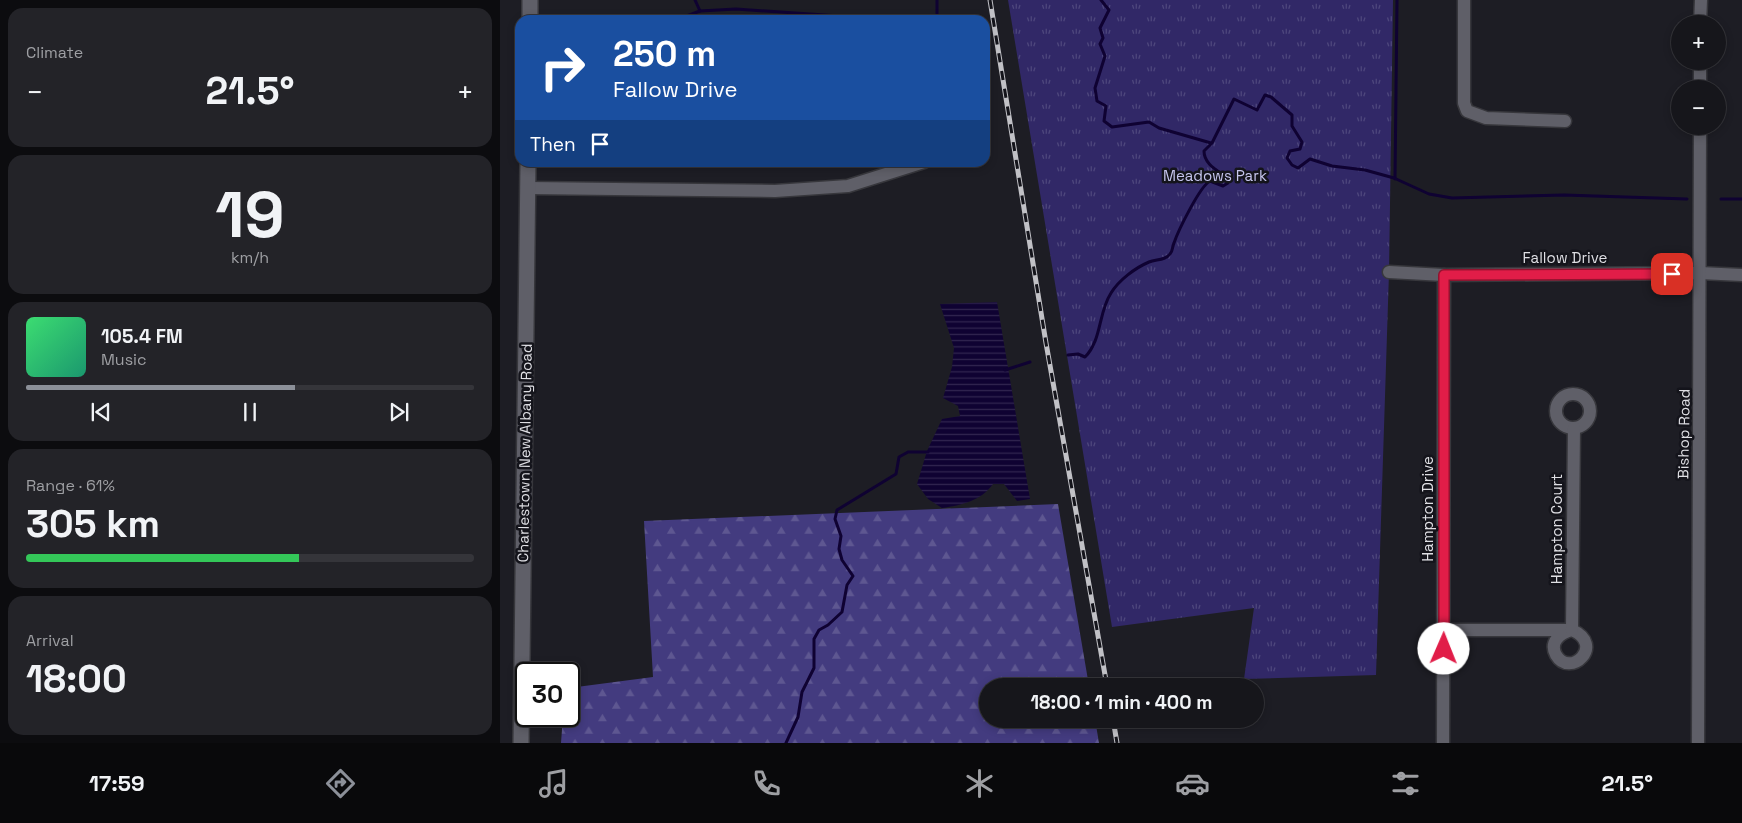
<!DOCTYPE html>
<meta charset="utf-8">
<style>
:root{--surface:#16161b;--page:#232328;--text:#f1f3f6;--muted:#9e9fa3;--line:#35353a;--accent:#8c9099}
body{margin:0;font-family:"Space Grotesk",sans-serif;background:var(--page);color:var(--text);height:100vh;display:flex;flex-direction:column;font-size:19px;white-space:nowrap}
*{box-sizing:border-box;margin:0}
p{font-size:16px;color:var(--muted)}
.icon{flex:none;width:28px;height:28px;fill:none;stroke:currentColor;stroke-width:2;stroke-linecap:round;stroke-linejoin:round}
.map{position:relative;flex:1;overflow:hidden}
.sheet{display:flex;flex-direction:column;gap:8px;padding:8px;background:#0c0c0f;width:500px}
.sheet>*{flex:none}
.guide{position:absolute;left:15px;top:15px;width:475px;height:152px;border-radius:15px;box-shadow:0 2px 8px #0003,0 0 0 1px var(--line);background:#1a4fa0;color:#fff;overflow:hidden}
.fabs{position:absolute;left:1171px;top:15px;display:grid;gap:10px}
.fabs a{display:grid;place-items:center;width:55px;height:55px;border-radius:50%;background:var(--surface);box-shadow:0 2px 8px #0003,0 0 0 1px var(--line);font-size:25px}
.speed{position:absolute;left:15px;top:662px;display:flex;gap:10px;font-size:25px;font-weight:700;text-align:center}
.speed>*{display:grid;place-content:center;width:65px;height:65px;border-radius:50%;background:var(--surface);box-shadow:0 2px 8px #0003,0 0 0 1px var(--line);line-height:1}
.speed .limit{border:2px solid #111;border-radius:8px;background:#fff;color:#111}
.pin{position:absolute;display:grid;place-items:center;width:42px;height:42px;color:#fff;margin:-21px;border-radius:10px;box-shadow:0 2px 8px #0006}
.me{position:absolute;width:55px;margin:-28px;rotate:1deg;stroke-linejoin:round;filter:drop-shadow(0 0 4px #0008)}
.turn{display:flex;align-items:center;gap:18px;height:105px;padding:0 15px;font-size:22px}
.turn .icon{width:65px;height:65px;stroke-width:2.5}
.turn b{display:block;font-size:35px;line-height:42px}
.then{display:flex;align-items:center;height:48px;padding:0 15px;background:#0003;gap:10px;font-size:19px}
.big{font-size:38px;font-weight:700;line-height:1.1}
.sheet .card{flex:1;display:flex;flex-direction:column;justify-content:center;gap:8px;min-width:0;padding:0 18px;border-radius:15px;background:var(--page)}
.sheet .dial{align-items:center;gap:0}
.dial b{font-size:65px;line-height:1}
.song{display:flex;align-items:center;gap:15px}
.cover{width:60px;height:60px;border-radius:8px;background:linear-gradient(135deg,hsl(140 70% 55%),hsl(160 70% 35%))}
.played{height:5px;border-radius:2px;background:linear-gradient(90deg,var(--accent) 60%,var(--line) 60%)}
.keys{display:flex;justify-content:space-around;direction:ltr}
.heat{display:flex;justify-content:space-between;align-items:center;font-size:28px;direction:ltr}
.charge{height:8px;border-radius:4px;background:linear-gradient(90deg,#34c759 61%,var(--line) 0)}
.trip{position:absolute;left:479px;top:678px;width:285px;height:50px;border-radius:25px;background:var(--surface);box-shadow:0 2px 8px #0003,0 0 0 1px var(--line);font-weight:700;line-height:50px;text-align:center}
.tab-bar{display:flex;height:80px;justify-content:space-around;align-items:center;background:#09090b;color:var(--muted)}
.tab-bar .icon{width:35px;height:35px}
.tab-bar .selected{color:var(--accent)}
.tab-bar b{font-size:22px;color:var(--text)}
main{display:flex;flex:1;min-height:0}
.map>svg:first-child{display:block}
</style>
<main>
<section class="sheet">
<div class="card"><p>Climate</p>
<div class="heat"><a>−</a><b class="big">21.5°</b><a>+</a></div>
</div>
<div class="card dial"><b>19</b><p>km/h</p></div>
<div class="card">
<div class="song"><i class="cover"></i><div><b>105.4 FM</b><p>Music</p></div></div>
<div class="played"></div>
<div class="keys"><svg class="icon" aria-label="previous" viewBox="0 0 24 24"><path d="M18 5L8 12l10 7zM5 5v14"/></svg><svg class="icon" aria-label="pause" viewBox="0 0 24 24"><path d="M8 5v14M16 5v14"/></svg><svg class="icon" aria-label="next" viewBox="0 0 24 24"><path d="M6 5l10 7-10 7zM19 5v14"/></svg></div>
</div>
<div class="card"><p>Range · 61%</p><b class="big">305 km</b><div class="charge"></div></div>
<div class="card"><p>Arrival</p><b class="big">18:00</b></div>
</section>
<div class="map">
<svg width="1242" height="743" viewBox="0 0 1242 743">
<defs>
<pattern id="forest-firs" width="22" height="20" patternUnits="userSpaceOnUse" patternTransform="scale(1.25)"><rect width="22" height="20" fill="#433b7f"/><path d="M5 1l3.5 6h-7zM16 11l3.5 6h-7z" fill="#5e5791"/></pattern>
<pattern id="park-tufts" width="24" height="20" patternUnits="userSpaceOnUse" patternTransform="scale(1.25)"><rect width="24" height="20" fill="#312867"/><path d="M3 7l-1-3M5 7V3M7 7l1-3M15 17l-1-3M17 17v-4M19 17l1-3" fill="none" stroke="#4e477d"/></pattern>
<pattern id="water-rules" width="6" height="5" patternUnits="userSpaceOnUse" patternTransform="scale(1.25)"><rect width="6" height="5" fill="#0f0232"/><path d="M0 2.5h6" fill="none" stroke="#322650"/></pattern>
</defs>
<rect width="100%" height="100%" fill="#1d1d24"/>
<polygon fill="url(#forest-firs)" points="558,504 589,686 488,686 488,719 595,719 599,743 61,743 63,716 69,716 69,688 153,677 144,521"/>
<polygon fill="url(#park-tufts)" points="508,0 893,0 889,272 876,675 744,679 754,608 612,627"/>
<path fill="url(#water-rules)" d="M497,302L530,499L517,501L504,484H493C481,501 462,505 442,508L428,499L417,484L427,451L442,419L460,416L458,406L443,398L452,367L454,348L440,304Z"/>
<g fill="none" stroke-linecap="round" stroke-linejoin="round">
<g stroke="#0f0232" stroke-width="3">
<polyline points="195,0 200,11"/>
<polyline points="601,0 609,10 600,28 603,38 600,44 605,56 595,88 597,101 606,106 604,121 612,127 649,122 659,128 711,143"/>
<polyline points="176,20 200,11 236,9 339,16 351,20"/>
<polyline points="435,20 437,19 437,0"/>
<polyline points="895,179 897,0"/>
<polyline points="1221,199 1242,199"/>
<path d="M568,355L578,354L585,357C602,340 598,313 611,293C619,280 635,268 649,262C656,259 665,261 670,254C673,251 672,247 674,243C678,231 700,186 710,181L723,186L728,183L729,179C719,171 704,165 704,151L712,143L734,99L757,110L765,95L771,97L792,115V126L802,142L800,149L790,151L787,158L792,165L798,168L810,159L832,166L865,170L894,178L929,194L952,198L1064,195L1187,199"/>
<polyline points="505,370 530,362"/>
<polyline points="286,743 298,717 302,692 314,668 314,639 319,630 328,625 342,612 347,585 353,576 342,560 339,549 341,536 335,519 337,510 396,474 399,457 408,452 428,452"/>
</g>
<defs>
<g id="minor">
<polyline points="964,0 964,103 967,111 986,118 1065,121"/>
<polyline points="1200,24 1201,0"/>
<polyline points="1200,61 1200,89"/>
<polyline points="28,188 275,191 348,186 424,162"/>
<polyline points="889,272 944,275 1200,273 1242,275"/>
<circle cx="1073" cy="411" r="17"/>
<path d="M944,630H1072C1106,645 1070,679 1056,655C1049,642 1060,633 1072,630"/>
<polyline points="1072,630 1074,428"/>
<polyline points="943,743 944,275"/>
<polyline points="1198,743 1200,126"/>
</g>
<g id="secondary">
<polyline points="30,20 30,0"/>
<polyline points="21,743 28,162"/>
</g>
</defs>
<use href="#minor" stroke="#37373c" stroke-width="15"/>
<use href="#secondary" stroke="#37373c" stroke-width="18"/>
<use href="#minor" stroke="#5f5f68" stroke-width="12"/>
<use href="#secondary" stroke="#5f5f68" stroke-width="15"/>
<defs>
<g id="rail">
<polyline points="490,0 546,343 607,686"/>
<polyline points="613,719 617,743"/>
</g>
</defs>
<use href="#rail" stroke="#c1c1c6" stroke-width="5"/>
<use href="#rail" stroke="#14141b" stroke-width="3" stroke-dasharray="9" stroke-linecap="butt"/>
</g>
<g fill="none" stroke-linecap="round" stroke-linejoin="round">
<defs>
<polyline id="route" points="944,649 944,275 1172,274"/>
</defs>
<use href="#route" stroke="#92132f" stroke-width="12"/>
<use href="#route" stroke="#e11d48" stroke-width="9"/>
</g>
<g text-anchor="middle" stroke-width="5" stroke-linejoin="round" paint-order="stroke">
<g font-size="15" fill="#c6c5ee" stroke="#14141b">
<text x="715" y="181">Meadows Park</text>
</g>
<g font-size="15" fill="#dfdfe4" stroke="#14141b">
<text x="1065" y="263">Fallow Drive</text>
<text transform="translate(1184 434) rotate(-89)" y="5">Bishop Road</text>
<text transform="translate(25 453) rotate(-89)" y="5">Charlestown New Albany Road</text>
<text transform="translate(928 509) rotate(-90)" y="5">Hampton Drive</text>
<text transform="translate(1057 529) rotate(-90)" y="5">Hampton Court</text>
</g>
</g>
</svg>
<div class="fabs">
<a>+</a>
<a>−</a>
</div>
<div class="speed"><div class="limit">30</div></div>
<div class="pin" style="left:1172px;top:274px;background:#d93025"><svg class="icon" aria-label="arrive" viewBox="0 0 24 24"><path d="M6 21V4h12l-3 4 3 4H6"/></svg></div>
<svg class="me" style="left:944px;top:649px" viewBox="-20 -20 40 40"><circle r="19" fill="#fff"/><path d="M0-13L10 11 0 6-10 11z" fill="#e11d48"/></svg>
<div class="trip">18:00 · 1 min · 400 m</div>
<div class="guide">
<div class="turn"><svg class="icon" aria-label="right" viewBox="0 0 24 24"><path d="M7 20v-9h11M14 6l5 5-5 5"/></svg><div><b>250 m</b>Fallow Drive</div></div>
<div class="then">Then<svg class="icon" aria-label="arrive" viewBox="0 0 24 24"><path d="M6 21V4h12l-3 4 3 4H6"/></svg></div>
</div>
</div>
</main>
<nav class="tab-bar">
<b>17:59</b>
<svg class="icon selected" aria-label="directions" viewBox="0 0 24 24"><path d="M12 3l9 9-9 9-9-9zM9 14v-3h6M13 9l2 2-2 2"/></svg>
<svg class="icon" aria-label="music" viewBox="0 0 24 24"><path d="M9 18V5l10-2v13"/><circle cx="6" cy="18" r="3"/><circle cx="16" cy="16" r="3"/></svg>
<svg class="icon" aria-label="phone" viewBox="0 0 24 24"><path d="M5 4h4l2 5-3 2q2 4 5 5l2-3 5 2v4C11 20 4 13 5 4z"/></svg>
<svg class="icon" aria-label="climate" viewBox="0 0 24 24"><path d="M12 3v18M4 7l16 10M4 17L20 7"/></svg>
<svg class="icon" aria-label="car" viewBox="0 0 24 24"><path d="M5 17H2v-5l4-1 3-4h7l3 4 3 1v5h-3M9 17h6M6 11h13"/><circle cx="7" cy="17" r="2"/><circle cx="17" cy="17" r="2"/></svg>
<svg class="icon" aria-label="filters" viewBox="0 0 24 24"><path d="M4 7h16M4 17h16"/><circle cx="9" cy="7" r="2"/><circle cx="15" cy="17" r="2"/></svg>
<b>21.5°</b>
</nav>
